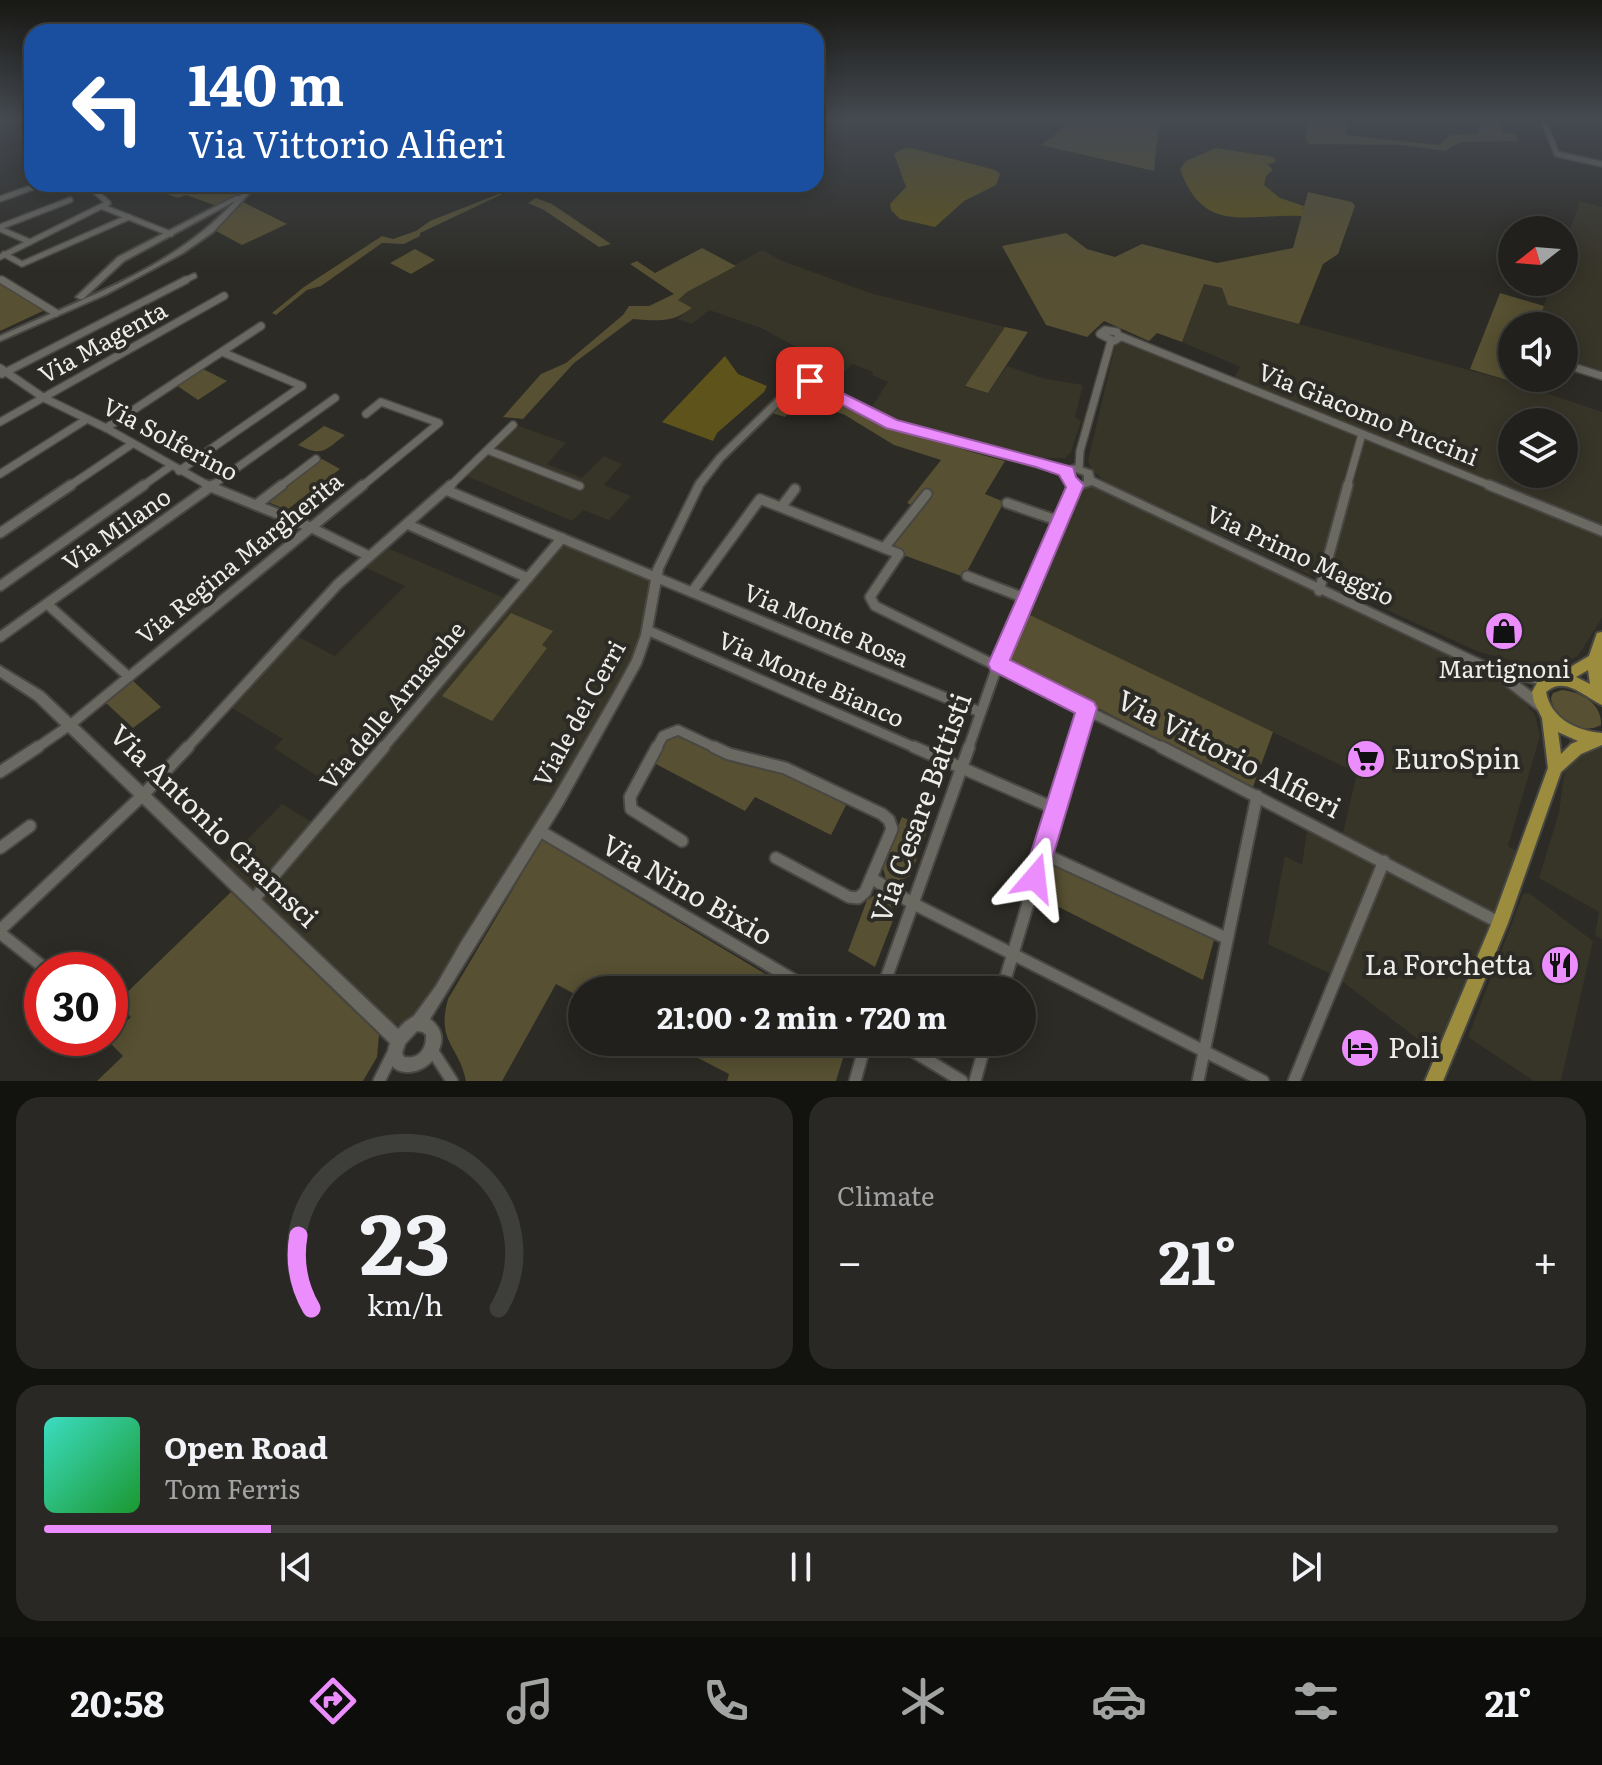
<!DOCTYPE html>
<meta charset="utf-8">
<style>
:root{--surface:#21201c;--page:#292825;--text:#f1f3f6;--muted:#a2a3a3;--line:#3e3e3b;--accent:#eb8dfc}
body{margin:0;font-family:Literata,serif;background:var(--page);color:var(--text);height:100vh;display:flex;flex-direction:column;font-size:30px;white-space:nowrap}
*{box-sizing:border-box;margin:0}
p{font-size:26px;color:var(--muted)}
.icon{flex:none;width:44px;height:44px;fill:none;stroke:currentColor;stroke-width:2;stroke-linecap:round;stroke-linejoin:round}
.map{position:relative;height:1081px;overflow:hidden}
.sheet{display:flex;flex-direction:column;gap:16px;padding:16px;background:#12120f;flex:1}
.sheet>*{flex:none}
.top-card{position:absolute;left:24px;top:24px;width:800px;height:168px;border-radius:24px;box-shadow:0 4px 20px #0003,0 0 0 2px var(--line);background:#1a4fa0;color:#fff;overflow:hidden}
.needle{width:52px;rotate:253deg}
.controls{position:absolute;left:1498px;top:216px;display:grid;gap:16px}
.controls a{display:grid;place-items:center;width:80px;height:80px;border-radius:50%;background:var(--surface);box-shadow:0 4px 20px #0003,0 0 0 2px var(--line);font-size:40px}
.speed{position:absolute;left:24px;top:952px;display:flex;gap:16px;font-size:40px;font-weight:700;text-align:center}
.speed>*{display:grid;place-content:center;width:104px;height:104px;border-radius:50%;background:var(--surface);box-shadow:0 4px 20px #0003,0 0 0 2px var(--line);line-height:1}
.speed .limit{border:12px solid #d22;background:#fff;color:#111}
.pin{position:absolute;display:grid;place-items:center;width:68px;height:68px;color:#fff;margin:-34px;border-radius:16px;box-shadow:0 4px 12px #0006}
.me{position:absolute;width:88px;margin:-44px;rotate:17deg;stroke-linejoin:round;filter:drop-shadow(0 0 6px #0008)}
.turn{display:flex;align-items:center;gap:28px;height:168px;padding:0 32px;font-size:36px}
.turn .icon{width:104px;height:104px;stroke-width:2.5}
.turn b{display:block;font-size:56px;line-height:68px}
.big{font-size:60px;font-weight:700;line-height:1.1}
.sheet .widget{flex:1;display:flex;flex-direction:column;justify-content:center;gap:12px;min-width:0;padding:0 28px;border-radius:24px;background:var(--page)}
.sheet .dial{align-items:center;gap:0}
.dial svg{height:208px;overflow:visible;fill:none;stroke:var(--line);stroke-width:7;stroke-linecap:round;text-anchor:middle}
.dial text{fill:var(--text);stroke:none}
.song{display:flex;align-items:center;gap:24px}
.cover{width:96px;height:96px;border-radius:12px;background:linear-gradient(135deg,hsl(170 70% 55%),hsl(130 70% 35%))}
.played{height:8px;border-radius:4px;background:linear-gradient(90deg,var(--accent) 15%,var(--line) 15%)}
.keys{display:flex;justify-content:space-around;direction:ltr}
.heat{display:flex;justify-content:space-between;align-items:center;font-size:44px;direction:ltr}
.sheet .tiles{flex:1;display:grid;gap:16px;grid-template-columns:1fr 1fr}
.widget:last-child{grid-column:span 2}
.trip{position:absolute;left:568px;top:976px;width:468px;height:80px;border-radius:40px;background:var(--surface);box-shadow:0 4px 20px #0003,0 0 0 2px var(--line);font-weight:700;line-height:80px;text-align:center}
.menu{display:flex;height:128px;justify-content:space-around;align-items:center;background:#0d0d0b;color:var(--muted)}
.menu .icon{width:56px;height:56px}
.menu .selected{color:var(--accent)}
.menu b{font-size:36px;color:var(--text)}
.map>svg:first-child{display:block}
</style>
<div class="map">
<svg width="1602" height="1081" viewBox="0 0 1602 1081">
<rect width="100%" height="100%" fill="#2c2b25"/>
<g fill="#373428" fill-rule="evenodd">
<polygon points="1580,201 1602,207 1602,373 1564,361 1564,326 1537,326 1552,282 1564,282 1564,246"/>
<polygon points="762,250 780,260 870,293 1005,327 965,387 988,393 1007,366 1042,378 1083,385 1075,417 1081,421 1071,452 1065,458 1041,458 899,419 871,408 888,382 872,375 873,372 852,364 833,384 803,364 811,355 761,328 709,310 692,324 677,319 692,308 677,300 687,292"/>
<path d="M1204,284L1222,288L1228,305L1517,383L1602,412V618L1578,656L1561,665L1534,666L1479,652L1106,482L1093,471L1088,461L1115,346L1121,342L1127,341L1232,383L1240,367L1182,342ZM1512,422H1564V474H1512Z"/>
<polygon points="511,423 566,443 547,464 582,478 604,456 622,464 604,485 631,496 609,520 583,510 572,521 462,474"/>
<polygon points="1092,483 1431,643 1517,693 1535,715 1540,736 1508,846 1522,854 1499,921 1342,837 1357,773 1024,612 1076,486"/>
<polygon points="563,539 654,577 637,658 530,845 416,1020 403,1027 374,1012 223,864 282,804 315,824 342,792 274,748 283,739 227,705 293,634 335,656 405,586 360,565 383,546 511,601"/>
<polygon points="1570,733 1602,740 1602,939 1595,935 1599,912 1539,878 1559,812"/>
<polygon points="1308,824 1498,923 1440,1056 1335,976 1268,944 1285,856 1302,865"/>
<polygon points="1529,893 1593,941 1561,1081 1534,1081 1468,1037 1523,894"/>
</g>
<g fill="#575032">
<polygon points="1074,120 1159,120 1154,171 1041,145"/>
<polygon points="1308,120 1346,120 1346,135 1439,145 1450,135 1479,133 1479,120 1500,120 1503,132 1516,134 1518,141 1460,142 1445,151 1402,145 1309,144 1306,139"/>
<polygon points="159,184 237,184 246,190 217,206 186,195 178,198 163,193 169,189"/>
<polygon points="506,191 509,191 420,233 420,236 404,244 382,243 321,286 307,290 276,315 272,313 304,287 382,236 393,239 416,231 430,221"/>
<polygon points="1308,192 1352,202 1355,206 1338,254 1323,264 1299,324 1228,305 1222,288 1204,284 1182,342 1157,333 1149,341 1104,321 1087,337 1046,325 1002,246 1066,233 1087,249 1115,257 1142,244 1217,263 1293,248"/>
<polygon points="536,198 552,204 611,244 599,247 544,210 528,203"/>
<polygon points="243,202 287,224 242,245 216,231"/>
<path d="M702,248L736,266L687,292L678,300L692,308C672,323 658,321 633,319L574,363L523,419L503,417L541,374L566,363L623,315L629,306H649L674,294L630,264L637,261L655,273Z"/>
<polygon points="415,249 435,260 411,274 390,263"/>
<polygon points="0,282 45,310 0,331"/>
<polygon points="1500,293 1544,306 1537,326 1512,326 1512,378 1519,378 1517,383 1470,369"/>
<polygon points="1005,327 1028,332 988,393 965,386"/>
<polygon points="201,368 227,381 198,400 176,385"/>
<path d="M806,385H814C878,424 933,442 1005,461L985,494L1004,502L964,577L881,547L914,506L907,503L941,460L894,445L845,415L801,399L785,417L772,413L794,389Z"/>
<path d="M324,426L345,435C324,451 323,457 298,445Z"/>
<polygon points="322,459 340,469 287,510 268,502"/>
<polygon points="511,613 553,631 542,645 547,648 492,721 442,696"/>
<polygon points="1028,614 1273,732 1253,787 1007,662"/>
<polygon points="132,680 161,707 133,728 105,702"/>
<path d="M1562,690C1582,692 1602,704 1601,725C1582,736 1554,720 1551,698L1553,693Z"/>
<polygon points="678,736 738,764 783,773 846,805 831,835 755,797 745,811 654,763 667,738"/>
<polygon points="902,817 928,829 910,876 894,883 886,879 882,865"/>
<path d="M542,840L792,990H582V998L556,984L502,1081H466C459,1045 436,1043 448,999Z"/>
<polygon points="1048,860 1215,936 1203,980 1037,896"/>
<polygon points="231,892 379,1035 377,1057 363,1081 97,1081 123,1056 107,1040 131,1017 116,1003"/>
<polygon points="876,894 888,896 895,915 875,967 848,951 867,900"/>
<polygon points="667,1042 848,1042 836,1081 727,1081 729,1074"/>
</g>
<g fill="#5e531b">
<polygon points="911,148 995,170 1000,174 996,185 964,201 935,227 900,219 891,210 890,204 906,187 894,154 902,149"/>
<path d="M1216,148L1273,157L1276,162L1267,164L1273,170L1266,176L1264,185L1280,198L1304,206L1302,216C1246,213 1204,236 1180,169L1186,161Z"/>
<polygon points="725,356 738,374 767,386 764,392 717,433 713,441 662,422"/>
</g>
<g fill="none" stroke-linecap="round" stroke-linejoin="round">
<defs>
<g id="minor-far3">
<polyline points="1543,120 1557,154 1602,164"/>
<polyline points="1598,120 1602,121"/>
<polyline points="96,192 117,184"/>
<polyline points="0,199 42,184"/>
<polyline points="103,207 171,234"/>
<polyline points="0,227 70,200"/>
<polyline points="0,229 30,242"/>
<polyline points="4,254 22,264 129,217"/>
<polyline points="0,257 108,203 96,192"/>
<polyline points="0,279 5,282"/>
<polyline points="182,282 194,276"/>
</g>
<g id="minor-far2">
<polyline points="2,280 56,313"/>
<polygon points="1105,330 1117,332 1119,338 1114,341 1100,334"/>
<polyline points="1120,336 1494,487"/>
<polyline points="222,352 302,386"/>
<polyline points="1564,364 1602,376"/>
<polyline points="0,368 44,398 106,428 211,487"/>
<polyline points="2,374 186,280"/>
<polyline points="0,422 224,296"/>
<polyline points="106,428 261,326"/>
<polyline points="490,451 580,486"/>
<polyline points="1079,468 1080,451 1111,341"/>
<polyline points="179,471 302,386"/>
<polyline points="0,474 87,419"/>
<polyline points="68,487 132,444"/>
<polyline points="141,487 171,466"/>
<polyline points="210,487 335,398"/>
<polyline points="279,487 316,459"/>
<polyline points="361,487 439,423 381,402 366,414"/>
<polyline points="449,487 513,425"/>
<polyline points="1347,487 1362,434"/>
</g>
<g id="minor-far1">
<polyline points="206,485 310,527 369,556"/>
<polyline points="1489,485 1602,531"/>
<polyline points="446,490 980,712"/>
<polyline points="1007,503 1059,521"/>
<polyline points="256,505 282,485"/>
<polyline points="782,506 795,489"/>
<polyline points="407,524 528,578"/>
<polyline points="0,533 71,485"/>
<polyline points="884,548 899,554 870,597 875,606 1165,749"/>
<polyline points="967,576 1027,599"/>
<polyline points="0,586 144,485"/>
<polyline points="1319,591 1348,485"/>
<polyline points="692,592 760,499 884,548 927,494"/>
<polyline points="47,604 129,677"/>
<polyline points="647,630 918,749"/>
<polyline points="0,637 213,485"/>
<polyline points="35,749 70,725 363,485"/>
<polyline points="186,749 338,584 451,485"/>
<polyline points="382,749 562,538"/>
<polyline points="656,749 663,736 678,730 718,749"/>
<polyline points="968,749 998,664 1075,485"/>
<polyline points="1075,749 1087,708"/>
</g>
<g id="minor">
<polyline points="657,747 630,797 631,809 682,841"/>
<polyline points="714,747 729,754 785,768 882,814 889,820 892,829 865,892 858,898 849,897 776,858"/>
<polyline points="914,747 1056,809"/>
<polyline points="1161,747 1500,923"/>
<polyline points="0,772 38,747"/>
<polyline points="540,831 811,990"/>
<polyline points="0,848 30,826"/>
<polyline points="1042,853 1226,938"/>
<polyline points="871,878 912,903 1263,1081"/>
<polyline points="254,899 384,747"/>
<polyline points="0,930 144,794 188,747"/>
<polyline points="0,933 47,970"/>
<polyline points="882,990 969,747"/>
<polyline points="1002,990 1075,747"/>
<polyline points="110,1021 114,1024"/>
<polyline points="898,1042 962,1081"/>
<polyline points="432,1050 452,1081"/>
<polyline points="379,1081 393,1053"/>
<polyline points="855,1081 866,1042"/>
<polyline points="975,1081 986,1042"/>
<polyline points="1198,1081 1257,796"/>
<polyline points="1294,1081 1384,861"/>
</g>
<g id="tertiary">
<path d="M251,184H258L213,232L183,253L107,294L0,341V336C81,299 173,269 235,201L124,261L83,299H80L76,297L118,257L236,196H240Z"/>
<path d="M813,379L858,405L895,422L1066,468L1075,465L1092,471L1094,478L1492,665L1554,678L1556,681L1554,684L1550,686L1514,679L1547,703L1549,707L1547,711L1543,712L1539,711L1499,680L1498,675L1486,672L1092,485L1079,489L1065,482L1063,474L889,426L852,409L812,385L796,389L723,460L703,486L663,569L651,635L641,664L563,804L430,1019C439,1026 444,1035 440,1047C430,1081 377,1081 390,1043L35,700L0,677V666L43,692L398,1029L405,1022L414,1016L436,986L462,941L554,796L614,693L632,660L641,635L653,569L696,482L717,456L790,385ZM1076,472L1084,475V481L1080,482L1072,478V474ZM417,1031L423,1032L426,1035C427,1048 419,1060 404,1057L402,1053L405,1044Z"/>
</g>
<path id="primary" d="M1602,632V705C1585,697 1564,675 1546,692C1551,719 1577,731 1602,733V745L1581,754L1561,772L1508,923L1443,1081H1425L1492,922L1548,768L1542,718L1534,702L1532,692L1538,681L1557,675L1589,656L1597,633ZM1588,670L1590,684L1576,677ZM1558,732L1578,741L1571,744L1561,754Z"/>
</defs>
<use href="#minor-far3" stroke="#494743" stroke-width="8"/>
<use href="#minor-far2" stroke="#494743" stroke-width="10"/>
<use href="#minor-far1" stroke="#494743" stroke-width="13"/>
<use href="#minor" stroke="#494743" stroke-width="15"/>
<use href="#tertiary" stroke="#494743" stroke-width="4"/>
<use href="#primary" stroke="#494743" stroke-width="4"/>
<use href="#minor-far3" stroke="#6a6962" stroke-width="5"/>
<use href="#minor-far2" stroke="#6a6962" stroke-width="7"/>
<use href="#minor-far1" stroke="#6a6962" stroke-width="9"/>
<use href="#minor" stroke="#6a6962" stroke-width="11"/>
<use href="#tertiary" fill="#6a6962" fill-rule="evenodd"/>
<use href="#primary" fill="#9c8d3e" fill-rule="evenodd"/>
</g>
<linearGradient id="sky" x2="0" y2="1"><stop stop-color="#181814"/><stop offset="0.44" stop-color="#454a51"/><stop offset="1" stop-color="#454a51" stop-opacity="0"/></linearGradient>
<rect width="1602" height="271" fill="url(#sky)"/>
<polygon fill="#eb8dfc" stroke="#995ca4" stroke-width="2" points="810,377 897,420 1073,467 1076,477 1084,485 1010,660 1094,702 1097,708 1044,886 1035,890 1027,886 1023,878 1075,713 991,670 988,664 1066,487 1059,475 1036,467 886,428 805,385 802,381"/>
<defs>
<symbol id="shop-disc" viewBox="-11 -11 22 22"><circle r="9.5" fill="#eb8dfc" stroke="#2c2b25"/><path d="M-5-2.5h2.3a2.7 3.5 0 0 1 5.4 0H5L5.5 6h-11ZM-1.5-2.5h3a1.5 2.3 0 0 0-3 0Z" fill="#111"/></symbol>
<symbol id="supermarket-disc" viewBox="-11 -11 22 22"><circle r="9.5" fill="#eb8dfc" stroke="#2c2b25"/><path d="M-6-5.5h2.5l.6 2H6L4.5 2H-2.5L-4.4-4H-6ZM-1.5 3.2a1.3 1.3 0 1 0 .1 0ZM3 3.2a1.3 1.3 0 1 0 .1 0Z" fill="#111"/></symbol>
<symbol id="restaurant-disc" viewBox="-11 -11 22 22"><circle r="9.5" fill="#eb8dfc" stroke="#2c2b25"/><path d="M-5-6h1v4h1v-4h1v4h1v-4h1v5L-1.5 .5V6h-2V.5L-5-1ZM5-6V6H3V1.5H1.5Q1.5-4 5-6Z" fill="#111"/></symbol>
<symbol id="hotel-disc" viewBox="-11 -11 22 22"><circle r="9.5" fill="#eb8dfc" stroke="#2c2b25"/><path d="M-6-4.5h1.5V1H6V5H4.5V3h-9V5H-6ZM-4 0a1.8 1.8 0 1 1 3.6 0ZM.5 0V-2.5h3Q6-2.5 6 0Z" fill="#111"/></symbol>
</defs>
<g fill-rule="evenodd">
<use href="#shop-disc" x="1482" y="609" width="44" height="44"/>
<use href="#supermarket-disc" x="1344" y="737" width="44" height="44"/>
<use href="#restaurant-disc" x="1538" y="943" width="44" height="44"/>
<use href="#hotel-disc" x="1338" y="1026" width="44" height="44"/>
</g>
<g text-anchor="middle" stroke-width="8" stroke-linejoin="round" paint-order="stroke">
<g font-size="24" fill="#eeede9" stroke="#2c2b25">
<text transform="translate(103 343) rotate(-29)" y="8">Via Magenta</text>
<text transform="translate(1368 415) rotate(22)" y="8">Via Giacomo Puccini</text>
<text transform="translate(170 440) rotate(28)" y="8">Via Solferino</text>
<text transform="translate(117 530) rotate(-35)" y="8">Via Milano</text>
<text transform="translate(1300 556) rotate(25)" y="8">Via Primo Maggio</text>
<text transform="translate(240 559) rotate(-39)" y="8">Via Regina Margherita</text>
<text transform="translate(826 626) rotate(23)" y="8">Via Monte Rosa</text>
<text transform="translate(811 680) rotate(24)" y="8">Via Monte Bianco</text>
<text transform="translate(393 706) rotate(-50)" y="8">Via delle Arnasche</text>
<text transform="translate(580 714) rotate(-61)" y="8">Viale dei Cerri</text>
</g>
<g font-size="24" fill="#eeede9" stroke="#2c2b25">
<text x="1504" y="678">Martignoni</text>
</g>
<g font-size="28" fill="#eeede9" stroke="#2c2b25">
<text transform="translate(1229 754) rotate(27)" y="10">Via Vittorio Alfieri</text>
<text transform="translate(921 808) rotate(-70)" y="10">Via Cesare Battisti</text>
<text transform="translate(214 826) rotate(44)" y="10">Via Antonio Gramsci</text>
<text transform="translate(687 890) rotate(30)" y="10">Via Nino Bixio</text>
</g>
<g font-size="28" fill="#eeede9" stroke="#2c2b25" text-anchor="start">
<text x="1394" y="769">EuroSpin</text>
<text x="1532" y="975" text-anchor="end">La Forchetta</text>
<text x="1388" y="1058">Poli</text>
</g>
</g>
</svg>
<div class="controls">
<a><svg class="needle" viewBox="-14 -14 28 28"><path d="M0-13l5 13h-10z" fill="#e53935"/><path d="M0 13l5-13h-10z" fill="#a2a3a3"/></svg></a>
<a><svg class="icon" aria-label="sound" viewBox="0 0 24 24"><path d="M4 9h4l5-4v14l-5-4H4zM17 9q2 3 0 6"/></svg></a>
<a><svg class="icon" aria-label="layers" viewBox="0 0 24 24"><path d="M12 4l9 5-9 5-9-5zM3 14l9 5 9-5"/></svg></a>
</div>
<div class="speed"><div class="limit">30</div></div>
<div class="pin" style="left:810px;top:381px;background:#d93025"><svg class="icon" aria-label="arrive" viewBox="0 0 24 24"><path d="M6 21V4h12l-3 4 3 4H6"/></svg></div>
<svg class="me" style="left:1035px;top:878px" viewBox="-20 -20 40 40"><path d="M0-17L14 15 0 8-14 15z" fill="#eb8dfc" stroke="#fff" stroke-width="4"/></svg>
<div class="trip">21:00 · 2 min · 720 m</div>
<div class="top-card">
<div class="turn"><svg class="icon" aria-label="left" viewBox="0 0 24 24"><path d="M17 20v-9H6M10 6l-5 5 5 5"/></svg><div><b>140 m</b>Via Vittorio Alfieri</div></div>
</div>
</div>
<section class="sheet">
<div class="tiles">
<div class="widget dial"><svg viewBox="0 0 100 80">
<path d="M14 69A42 42 0 1 1 86 69"/>
<path d="M14 69A42 42 0 0 1 9 41" stroke="#eb8dfc"/>
<text x="50" y="56" font-size="32" font-weight="700">23</text>
<text x="50" y="72" font-size="11">km/h</text>
</svg></div>
<div class="widget"><p>Climate</p>
<div class="heat"><a>−</a><b class="big">21°</b><a>+</a></div>
</div>
<div class="widget">
<div class="song"><i class="cover"></i><div><b>Open Road</b><p>Tom Ferris</p></div></div>
<div class="played"></div>
<div class="keys"><svg class="icon" aria-label="previous" viewBox="0 0 24 24"><path d="M18 5L8 12l10 7zM5 5v14"/></svg><svg class="icon" aria-label="pause" viewBox="0 0 24 24"><path d="M8 5v14M16 5v14"/></svg><svg class="icon" aria-label="next" viewBox="0 0 24 24"><path d="M6 5l10 7-10 7zM19 5v14"/></svg></div>
</div>
</div>
</section>
<nav class="menu">
<b>20:58</b>
<svg class="icon selected" aria-label="directions" viewBox="0 0 24 24"><path d="M12 3l9 9-9 9-9-9zM9 14v-3h6M13 9l2 2-2 2"/></svg>
<svg class="icon" aria-label="music" viewBox="0 0 24 24"><path d="M9 18V5l10-2v13"/><circle cx="6" cy="18" r="3"/><circle cx="16" cy="16" r="3"/></svg>
<svg class="icon" aria-label="phone" viewBox="0 0 24 24"><path d="M5 4h4l2 5-3 2q2 4 5 5l2-3 5 2v4C11 20 4 13 5 4z"/></svg>
<svg class="icon" aria-label="climate" viewBox="0 0 24 24"><path d="M12 3v18M4 7l16 10M4 17L20 7"/></svg>
<svg class="icon" aria-label="car" viewBox="0 0 24 24"><path d="M5 17H2v-5l4-1 3-4h7l3 4 3 1v5h-3M9 17h6M6 11h13"/><circle cx="7" cy="17" r="2"/><circle cx="17" cy="17" r="2"/></svg>
<svg class="icon" aria-label="filters" viewBox="0 0 24 24"><path d="M4 7h16M4 17h16"/><circle cx="9" cy="7" r="2"/><circle cx="15" cy="17" r="2"/></svg>
<b>21°</b>
</nav>
